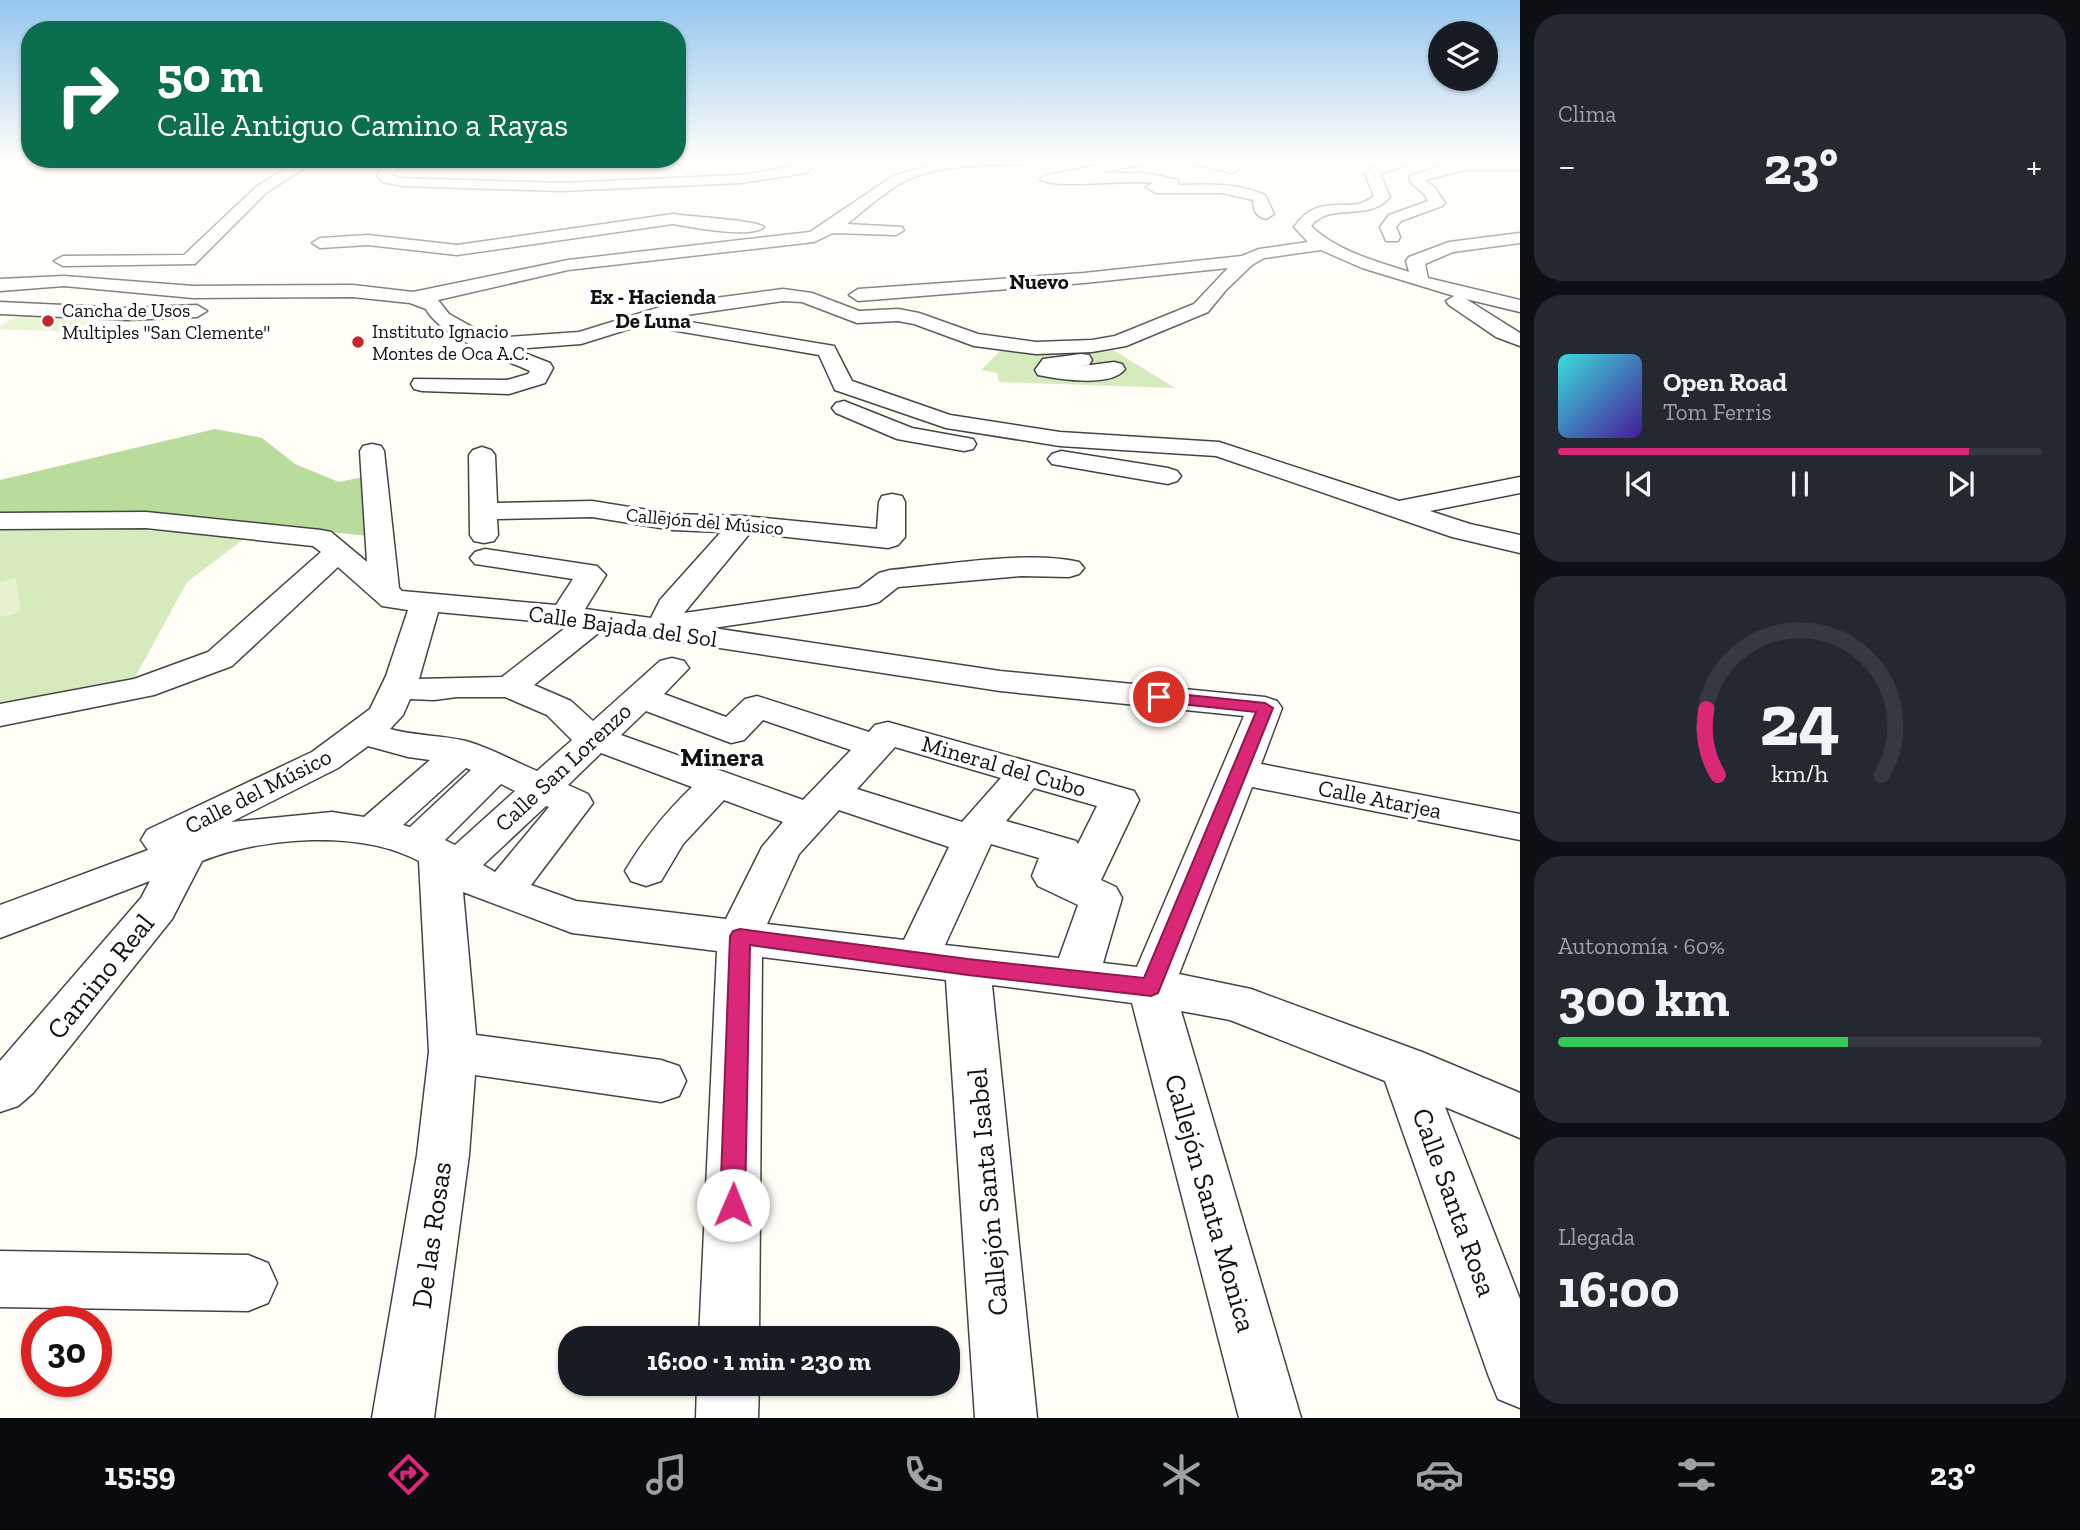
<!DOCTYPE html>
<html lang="es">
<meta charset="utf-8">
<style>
:root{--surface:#171b24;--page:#242831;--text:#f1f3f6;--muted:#9ea1a6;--line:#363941;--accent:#db2777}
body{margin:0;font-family:"Zilla Slab",serif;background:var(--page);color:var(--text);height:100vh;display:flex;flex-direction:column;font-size:26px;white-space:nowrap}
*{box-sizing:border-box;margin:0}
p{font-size:23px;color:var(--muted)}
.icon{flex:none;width:38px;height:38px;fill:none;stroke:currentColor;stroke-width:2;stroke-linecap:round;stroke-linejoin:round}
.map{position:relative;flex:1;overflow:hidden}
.sheet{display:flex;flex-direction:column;gap:14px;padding:14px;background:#0d0f14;width:560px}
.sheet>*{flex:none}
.hud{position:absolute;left:21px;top:21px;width:665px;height:147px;border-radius:28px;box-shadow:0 2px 5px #0004;background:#0b6e4f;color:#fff;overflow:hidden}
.tools{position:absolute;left:1428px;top:21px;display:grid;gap:14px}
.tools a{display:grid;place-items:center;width:70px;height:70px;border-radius:50%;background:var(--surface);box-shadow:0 2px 5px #0004;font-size:35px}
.speed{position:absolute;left:21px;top:1306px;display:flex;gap:14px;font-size:35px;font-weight:700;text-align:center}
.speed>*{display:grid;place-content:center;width:91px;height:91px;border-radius:50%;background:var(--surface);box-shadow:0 2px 5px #0004;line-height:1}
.speed .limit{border:10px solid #d22;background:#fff;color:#111}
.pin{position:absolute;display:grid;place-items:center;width:60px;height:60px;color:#fff;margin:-30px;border:4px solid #fff;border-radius:50%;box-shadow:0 2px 7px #0007}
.me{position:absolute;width:77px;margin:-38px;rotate:1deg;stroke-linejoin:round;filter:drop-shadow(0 0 5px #0008)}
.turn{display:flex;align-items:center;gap:24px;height:147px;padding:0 21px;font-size:32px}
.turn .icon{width:91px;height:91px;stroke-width:2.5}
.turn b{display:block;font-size:49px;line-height:60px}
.big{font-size:52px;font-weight:700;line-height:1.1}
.sheet .card{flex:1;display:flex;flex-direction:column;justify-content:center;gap:10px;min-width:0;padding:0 24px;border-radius:28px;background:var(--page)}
.sheet .dial{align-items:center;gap:0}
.dial svg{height:182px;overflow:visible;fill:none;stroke:var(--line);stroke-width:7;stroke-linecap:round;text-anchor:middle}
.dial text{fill:var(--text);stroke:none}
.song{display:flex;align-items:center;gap:21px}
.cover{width:84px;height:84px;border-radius:10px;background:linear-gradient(135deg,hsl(180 70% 55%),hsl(260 70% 35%))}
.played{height:7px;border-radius:4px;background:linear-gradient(90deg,var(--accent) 85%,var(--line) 85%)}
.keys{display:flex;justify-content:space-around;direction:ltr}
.heat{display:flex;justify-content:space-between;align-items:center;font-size:38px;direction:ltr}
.charge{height:10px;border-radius:5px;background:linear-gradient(90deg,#34c759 60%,var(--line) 0)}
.trip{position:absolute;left:558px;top:1326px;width:402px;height:70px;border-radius:28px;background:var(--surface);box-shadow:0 2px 5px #0004;font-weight:700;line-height:70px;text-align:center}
.tab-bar{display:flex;height:112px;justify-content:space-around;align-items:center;background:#090b0e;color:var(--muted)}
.tab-bar .icon{width:49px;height:49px}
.tab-bar .selected{color:var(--accent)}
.tab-bar b{font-size:32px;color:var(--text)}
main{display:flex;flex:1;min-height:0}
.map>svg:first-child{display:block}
</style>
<main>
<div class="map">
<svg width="1520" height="1418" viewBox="0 0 1520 1418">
<rect width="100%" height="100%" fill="#fffdf5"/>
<g fill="#d5ebbd">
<polygon points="1110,348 1175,388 999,382 997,373 981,370 1002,349"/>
<polygon points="0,525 54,525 248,536 187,582 132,683 0,710"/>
</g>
<polygon fill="#b9dc9c" points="215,429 262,438 295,464 339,482 363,477 369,536 155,514 0,513 0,480"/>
<g fill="#e6f2cf">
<polygon points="21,314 96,317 73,332 0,329 0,326"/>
<polygon points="16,578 21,612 0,617 0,582"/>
</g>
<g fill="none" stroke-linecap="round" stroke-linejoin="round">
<defs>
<g id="minor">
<polygon points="300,159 318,159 266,193 195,264 63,266 54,261 63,256 184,255 256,187"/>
<polygon points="390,159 404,159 392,175 402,178 560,183 740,175 797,166 806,159 821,159 806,173 740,183 560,191 402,186 383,182 377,175"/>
<path d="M978,159H1081L1074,163C1022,167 950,158 903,182C883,193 865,210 847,224L902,227L904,230L896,235L833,233L814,242L568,270L438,300L449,314L492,338L579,332L670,304L783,289L812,293L859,311L898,309L919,313L978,334L1036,342L1092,340L1115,336L1194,304L1228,268L1084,283L858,301L849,295L858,289L1084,273L1242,256L1259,249L1308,242L1294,227C1321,189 1349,217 1374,196L1365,174C1376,160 1400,159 1417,159L1415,162L1380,174L1390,197C1368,223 1331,201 1311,226C1337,251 1375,261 1409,272L1406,261L1409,257L1449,242L1520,233V243L1453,252L1425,264L1428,278L1520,300V312L1466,299L1520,333V346L1496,337L1449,305L1446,301L1454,296L1362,268L1321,250L1264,258L1252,265L1226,290L1208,312L1126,346L1092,352L1036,354L974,346L914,324L898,321L857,323L802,302L783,301L666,318L834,346L852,381L950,415L1060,432L1219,442L1399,501L1520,477V493L1430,511L1470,524L1520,535V553L1452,537L1216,456L1060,446L946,428L835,390L819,355L642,325L581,344L514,349L550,363L553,368L545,383L509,394L422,391L414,389L411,384L414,379L507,380L528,374L530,371C500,358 441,337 426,309L410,303L353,297L193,298L64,286L0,291V279L64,276L193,286L353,285L413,292L568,260L810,232L893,176L936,163Z"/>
<path d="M1129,159H1156L1149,163L1100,173H1146L1178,180L1179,185C1209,184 1237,183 1265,195L1274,214L1266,219C1255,216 1254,211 1253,200L1223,193H1156L1146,187L1153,183C1128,179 1053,190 1040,179L1047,175Z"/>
<polygon points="1179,159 1204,159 1237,166 1239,169 1232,173 1181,162"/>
<polygon points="1480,161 1520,162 1520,170 1466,170 1425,180 1435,188 1445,203 1442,206 1401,221 1396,227 1400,237 1398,241 1386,241 1380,227 1389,215 1428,201 1424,194 1410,182 1410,176 1440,166"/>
<path d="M673,214C690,217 757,220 764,227C752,239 691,227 673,224L457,255L368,245L320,248L312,243L320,238L368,235L457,245Z"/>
<polygon points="0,302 127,308 197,305 207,311 197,317 127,320 0,314"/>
<path d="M1081,354L1089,355L1092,360L1089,365L1075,367L1114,362L1122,364L1125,369C1112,388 1058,379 1038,375L1035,370L1043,359Z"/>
<polygon points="844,401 912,428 973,439 976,444 973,449 964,451 897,439 836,413 832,408 836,403"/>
<path d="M372,444L381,446L384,451L399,588L402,591L556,605L573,579L475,564L470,558L475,552L485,549L597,566L606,575L585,609L651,618L660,600L721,532L673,530L592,517L497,519L498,535L494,541L484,543L474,541L470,535L469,455L473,450L482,447L491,450L495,455L497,503L592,501L673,514L743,516L877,529L879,502L882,496L892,494L902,496L905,502V537L898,545L888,548L750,533L684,613L859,588L879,573L890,570C942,565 1030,550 1079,562L1084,568L1079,574L1069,577L1021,576L898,587L879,602L868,605L713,628L1000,671L1265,697L1277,701L1282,708L1261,764L1520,814V840L1252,787L1179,974L1251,989L1422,1052L1520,1093V1138L1445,1107L1520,1299V1408L1498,1399L1489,1377L1385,1081L1230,1020L1181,1011L1301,1418H1239L1132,1003L992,985L1037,1418H975L946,980L762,957L759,1339H699L717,951L572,933L463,892L476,1035L661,1060L679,1066L686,1081L679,1096L661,1102L475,1075L469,1155L434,1418H372L417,1155L429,1052L419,861C360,829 263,837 202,861L172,919L33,1093L18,1106L0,1112V1061L141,898L150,881L0,938V905L148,850L141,840L147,830L312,752L370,709L386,676L408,610L382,606L338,567L232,666L154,695L0,726V704L134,679L208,652L321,552L313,546L146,528L0,529V513L146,512L321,530L331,532L367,562L360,451L363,446ZM438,612L565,624L569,625L502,677L419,679ZM602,630L1000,691L1244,716L1137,967L1103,963L1122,898L1116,887L1101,880L1139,800L1134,791L888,722L875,725L869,732L757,696L745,699L726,717L664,694L689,668L684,661L672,658L660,661L593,721L571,701L534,685ZM457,697H505L547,715L572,740L537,771C513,761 491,748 466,741C441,735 415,736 390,729L403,715L410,699L434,700ZM646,711L731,743L744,740L763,720L851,750L803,800L621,735ZM368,746L408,757L430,760L364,817L332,812L231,822L338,768ZM895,747L1001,778L962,822L857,789ZM601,753L692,787C665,813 644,839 625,871L631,881L646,886L661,881L683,844L724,800L783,822L762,847L726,919L576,901L531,885L593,803L588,794L568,785ZM466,768L471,770L410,827L403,825ZM501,784L515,791L455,845L445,840ZM1034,788L1097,806L1078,844L1076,841L1006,821ZM546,806L549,807L495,872L483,865ZM839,810L949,847L904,940L767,924L799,854ZM991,844L1039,858L1032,876L1038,886L1078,905L1059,958L945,945Z"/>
<polygon points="1061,451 1168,468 1177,471 1181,476 1177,481 1168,484 1052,464 1048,459 1052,454"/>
<polygon points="0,1251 248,1255 268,1263 277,1283 268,1303 248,1311 0,1307"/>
<polygon points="697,1384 759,1384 758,1418 696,1418"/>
</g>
</defs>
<use href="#minor" stroke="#444" stroke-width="3"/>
<use href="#minor" fill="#fff" fill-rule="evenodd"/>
</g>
<linearGradient id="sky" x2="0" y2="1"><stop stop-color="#95c6ee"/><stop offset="0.45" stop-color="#fffefa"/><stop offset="1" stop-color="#fffefa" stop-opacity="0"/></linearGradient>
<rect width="1520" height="357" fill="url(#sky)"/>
<polygon fill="#db2777" stroke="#8e194d" stroke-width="2" points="1159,692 1265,703 1273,708 1158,993 1151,996 968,975 750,945 745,1205 741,1213 733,1216 724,1213 720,1205 730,936 733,931 740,929 968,959 1144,978 1256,712 1153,701 1151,697"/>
<g fill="#c4262e" stroke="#fff" stroke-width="2.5">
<circle cx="48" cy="321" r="7"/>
<circle cx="358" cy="342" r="7"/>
</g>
<g text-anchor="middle" stroke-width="7" stroke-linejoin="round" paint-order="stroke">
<g font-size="19" fill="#111" stroke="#fff" text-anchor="start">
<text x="62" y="317">Cancha de Usos<tspan x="62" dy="22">Multiples "San Clemente"</tspan></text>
<text x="372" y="338">Instituto Ignacio<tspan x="372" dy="22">Montes de Oca A.C.</tspan></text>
</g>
<g font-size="19" fill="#111" stroke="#fff">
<text transform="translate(705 521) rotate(5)" y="7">Callejón del Músico</text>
</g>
<g font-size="21" font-weight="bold" fill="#111" stroke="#fff">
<text x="1039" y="289">Nuevo</text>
<text x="653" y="304">Ex - Hacienda<tspan x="653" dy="24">De Luna</tspan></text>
</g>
<g font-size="23" fill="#111" stroke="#fff">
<text transform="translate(623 626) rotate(8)" y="8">Calle Bajada del Sol</text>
<text transform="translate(1004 766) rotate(16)" y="8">Mineral del Cubo</text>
<text transform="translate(563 767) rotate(-43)" y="8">Calle San Lorenzo</text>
<text transform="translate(258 791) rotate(-27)" y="8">Calle del Músico</text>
<text transform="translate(1380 799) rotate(11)" y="8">Calle Atarjea</text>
</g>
<g font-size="26" font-weight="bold" fill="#111" stroke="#fff">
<text x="722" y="766">Minera</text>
</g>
<g font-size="28" fill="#111" stroke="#fff">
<text transform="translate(100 976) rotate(-51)" y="10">Camino Real</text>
<text transform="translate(987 1192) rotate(-95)" y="10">Callejón Santa Isabel</text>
<text transform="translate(1455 1202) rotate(70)" y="10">Calle Santa Rosa</text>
<text transform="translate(1211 1203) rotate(74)" y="10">Callejón Santa Monica</text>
<text transform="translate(431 1235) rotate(-82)" y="10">De las Rosas</text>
</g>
</g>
</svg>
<div class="tools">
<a><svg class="icon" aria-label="layers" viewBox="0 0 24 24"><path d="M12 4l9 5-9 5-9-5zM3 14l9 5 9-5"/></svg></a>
</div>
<div class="speed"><div class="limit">30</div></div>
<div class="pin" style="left:1159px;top:697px;background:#d93025"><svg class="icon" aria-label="arrive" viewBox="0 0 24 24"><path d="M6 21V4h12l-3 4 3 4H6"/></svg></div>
<svg class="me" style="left:733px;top:1205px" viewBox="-20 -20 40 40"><circle r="19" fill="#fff"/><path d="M0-13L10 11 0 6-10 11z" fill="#db2777"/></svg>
<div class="trip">16:00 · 1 min · 230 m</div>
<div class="hud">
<div class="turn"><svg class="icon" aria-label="right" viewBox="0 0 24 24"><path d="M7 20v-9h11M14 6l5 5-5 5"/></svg><div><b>50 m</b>Calle Antiguo Camino a Rayas</div></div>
</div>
</div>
<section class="sheet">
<div class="card"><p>Clima</p>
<div class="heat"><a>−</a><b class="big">23°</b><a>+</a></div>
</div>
<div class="card">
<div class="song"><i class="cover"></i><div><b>Open Road</b><p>Tom Ferris</p></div></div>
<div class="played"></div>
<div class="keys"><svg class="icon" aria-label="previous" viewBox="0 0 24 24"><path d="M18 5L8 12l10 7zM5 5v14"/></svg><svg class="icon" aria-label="pause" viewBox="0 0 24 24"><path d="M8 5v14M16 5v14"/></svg><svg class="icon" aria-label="next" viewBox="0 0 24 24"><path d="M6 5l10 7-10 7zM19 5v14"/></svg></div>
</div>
<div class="card dial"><svg viewBox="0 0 100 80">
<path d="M14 69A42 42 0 1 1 86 69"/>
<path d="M14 69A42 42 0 0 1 9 40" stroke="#db2777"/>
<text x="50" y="56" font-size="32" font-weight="700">24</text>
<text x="50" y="72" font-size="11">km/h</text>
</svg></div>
<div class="card"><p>Autonomía · 60%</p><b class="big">300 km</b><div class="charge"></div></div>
<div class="card"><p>Llegada</p><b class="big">16:00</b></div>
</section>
</main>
<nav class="tab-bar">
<b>15:59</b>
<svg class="icon selected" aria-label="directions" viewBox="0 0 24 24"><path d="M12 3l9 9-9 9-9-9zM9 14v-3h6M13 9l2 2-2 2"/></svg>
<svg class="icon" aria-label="music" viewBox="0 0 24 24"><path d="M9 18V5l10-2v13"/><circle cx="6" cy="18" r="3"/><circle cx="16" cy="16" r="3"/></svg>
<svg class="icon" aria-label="phone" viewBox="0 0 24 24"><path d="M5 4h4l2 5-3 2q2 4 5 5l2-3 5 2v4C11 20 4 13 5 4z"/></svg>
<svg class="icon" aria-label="climate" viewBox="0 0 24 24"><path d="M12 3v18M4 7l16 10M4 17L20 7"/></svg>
<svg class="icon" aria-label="car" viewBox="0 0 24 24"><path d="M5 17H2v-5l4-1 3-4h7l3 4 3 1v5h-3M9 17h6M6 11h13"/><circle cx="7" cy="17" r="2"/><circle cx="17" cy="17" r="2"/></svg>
<svg class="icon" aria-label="filters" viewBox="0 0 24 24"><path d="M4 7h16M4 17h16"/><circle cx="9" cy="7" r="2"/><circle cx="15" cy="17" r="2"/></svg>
<b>23°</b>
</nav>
